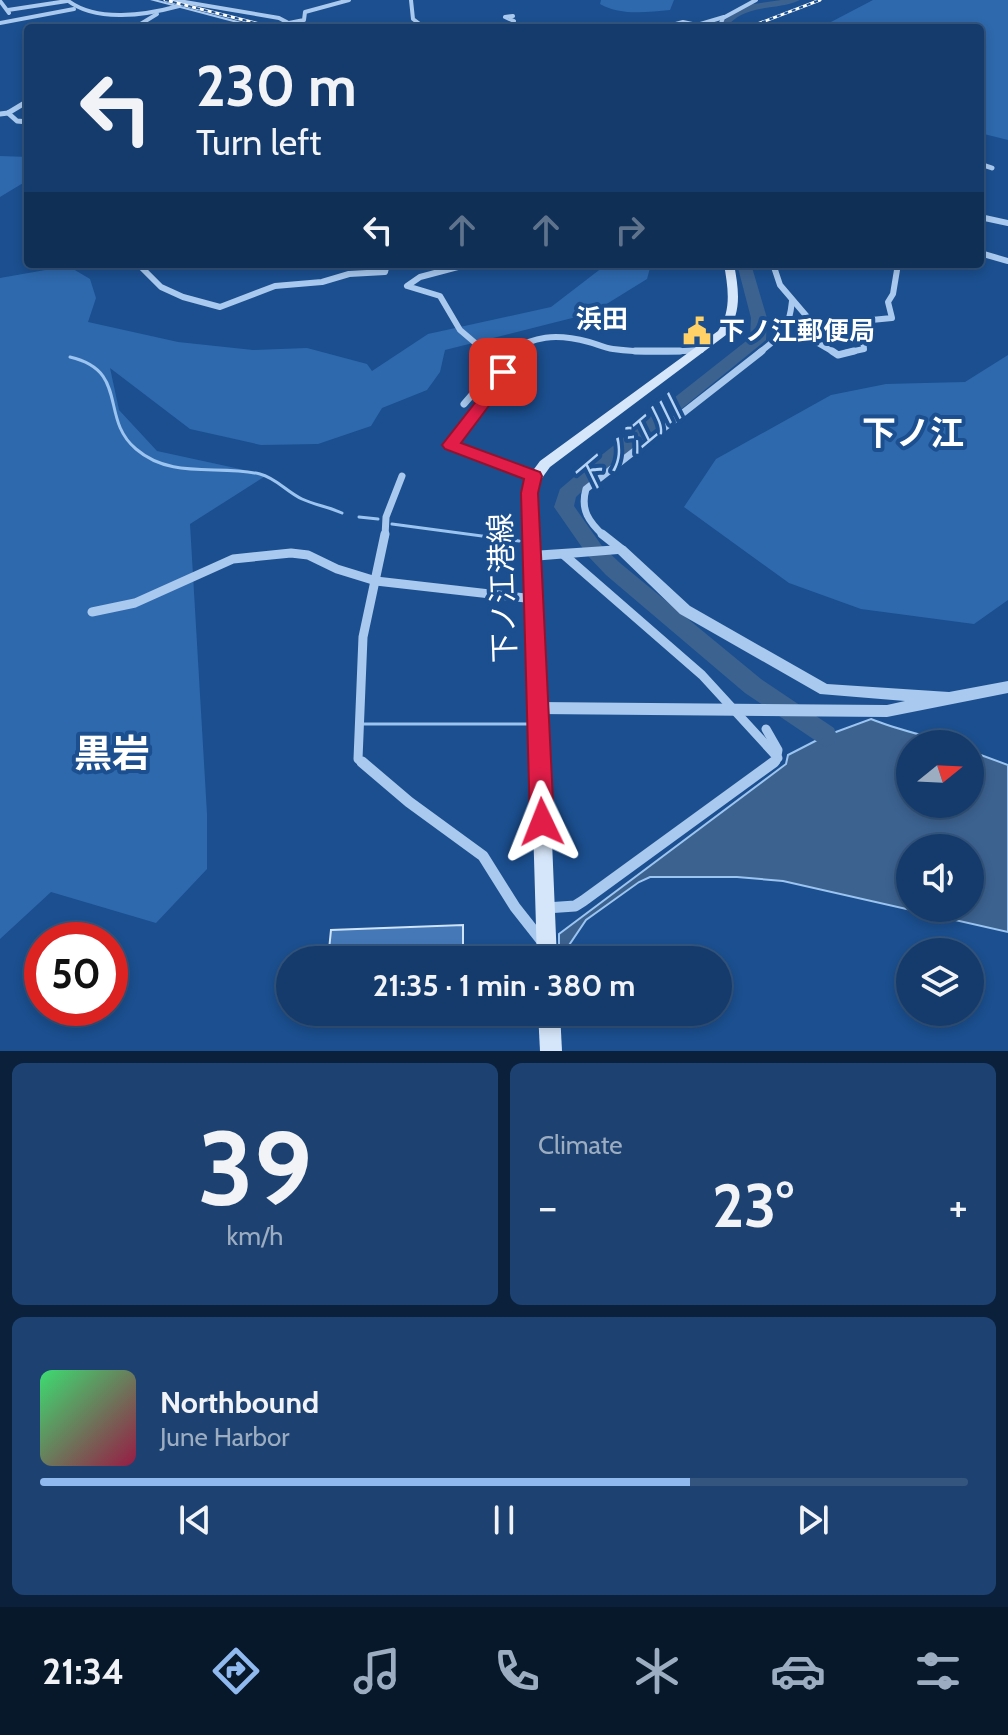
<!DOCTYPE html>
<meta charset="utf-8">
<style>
:root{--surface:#143b6b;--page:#1d4271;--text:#f1f3f6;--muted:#9dadc1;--line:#33557e;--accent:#90b9f0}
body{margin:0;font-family:Cabin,"Noto Sans JP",sans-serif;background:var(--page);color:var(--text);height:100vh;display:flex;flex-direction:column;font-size:30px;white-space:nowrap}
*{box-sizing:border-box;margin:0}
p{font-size:26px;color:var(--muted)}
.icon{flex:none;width:44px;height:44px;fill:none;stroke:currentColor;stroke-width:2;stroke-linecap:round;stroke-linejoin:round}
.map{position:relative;height:1051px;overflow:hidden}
.sheet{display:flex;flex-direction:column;gap:12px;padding:12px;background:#0b203b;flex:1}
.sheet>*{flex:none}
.banner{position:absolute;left:24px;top:24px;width:960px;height:244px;border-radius:8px;box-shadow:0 4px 12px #0003,0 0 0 2px var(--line);background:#143b6b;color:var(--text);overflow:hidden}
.needle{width:52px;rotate:72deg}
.fabs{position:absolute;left:896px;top:730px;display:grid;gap:16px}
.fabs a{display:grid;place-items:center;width:88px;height:88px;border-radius:50%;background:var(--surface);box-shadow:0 4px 12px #0003,0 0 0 2px var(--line);font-size:40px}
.speed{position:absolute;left:24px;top:922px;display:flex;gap:16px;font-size:40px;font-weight:700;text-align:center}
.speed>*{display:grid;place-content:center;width:104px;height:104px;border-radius:50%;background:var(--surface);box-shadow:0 4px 12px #0003,0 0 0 2px var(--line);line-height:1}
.speed .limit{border:12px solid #d22;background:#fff;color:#111}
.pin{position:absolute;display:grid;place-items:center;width:68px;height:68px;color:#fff;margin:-34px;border-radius:16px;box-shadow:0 4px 12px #0006}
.me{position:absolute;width:88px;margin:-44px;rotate:358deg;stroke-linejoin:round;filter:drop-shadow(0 0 6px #0008)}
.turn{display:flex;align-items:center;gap:28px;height:168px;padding:0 40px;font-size:36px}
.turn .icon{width:104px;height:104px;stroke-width:2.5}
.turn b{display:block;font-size:56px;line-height:68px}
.lanes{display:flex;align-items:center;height:76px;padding:0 40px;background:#0003;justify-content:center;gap:40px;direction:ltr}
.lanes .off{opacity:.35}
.big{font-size:60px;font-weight:700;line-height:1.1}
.sheet .tile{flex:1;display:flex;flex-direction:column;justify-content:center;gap:12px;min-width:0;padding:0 28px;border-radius:12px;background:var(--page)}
.sheet .dial{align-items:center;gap:0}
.dial b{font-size:104px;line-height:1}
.song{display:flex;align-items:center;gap:24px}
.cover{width:96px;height:96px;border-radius:12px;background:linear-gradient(135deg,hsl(140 70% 55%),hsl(340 70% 35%))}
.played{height:8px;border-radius:4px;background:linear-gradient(90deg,var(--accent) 70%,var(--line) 70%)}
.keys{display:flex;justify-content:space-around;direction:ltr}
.heat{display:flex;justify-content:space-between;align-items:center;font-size:44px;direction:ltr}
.sheet .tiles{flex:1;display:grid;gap:12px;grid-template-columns:1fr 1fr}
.tile:last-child{grid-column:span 2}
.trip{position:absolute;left:276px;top:946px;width:456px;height:80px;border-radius:40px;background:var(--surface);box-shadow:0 4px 12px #0003,0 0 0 2px var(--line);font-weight:700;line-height:80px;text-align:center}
.menu{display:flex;height:128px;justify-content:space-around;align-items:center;background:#08182b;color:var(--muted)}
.menu .icon{width:56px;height:56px}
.menu .on{color:var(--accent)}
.menu b{font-size:36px;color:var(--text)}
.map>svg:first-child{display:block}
</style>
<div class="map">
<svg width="1008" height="1051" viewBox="0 0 1008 1051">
<rect width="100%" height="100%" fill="#1b4f8f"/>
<g fill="#2e69ad">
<path d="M601,0H674L670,10C647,12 621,16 600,4Z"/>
<polygon points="873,0 1008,0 1008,140 980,133 980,28 793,28 831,22"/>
<polygon points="0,156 28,157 28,180 0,197"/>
<polygon points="607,264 651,264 647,279 592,313 445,350 440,372 427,390 382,408 371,426 318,444 261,445 190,429 110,368 119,410 157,451 267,475 190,524 207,814 207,869 156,923 51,892 0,939 0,278 68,266 90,279 96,298 88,322 178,342 253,350 307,348 367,364 372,371 428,334 551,307"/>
<polygon points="1008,355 1008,600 974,624 861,609 789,583 684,507 716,459 831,395 886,384 965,382"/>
</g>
<path fill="#3c6290" stroke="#9cc4f0" stroke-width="2" fill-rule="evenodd" d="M871,719C898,730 924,735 952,744H910V804H970V751L1008,765V932L783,881L737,877H650L639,882L586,920L559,960V934L786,764L788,755L825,736ZM910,848H970V908H910Z"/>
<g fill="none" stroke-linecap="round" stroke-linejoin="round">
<g stroke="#9cc4f0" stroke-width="3">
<path d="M70,357C130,371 99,418 136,449C172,480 218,464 260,474C276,478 287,492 302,499C315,505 329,507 342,513"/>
<polyline points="359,517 378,519"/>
<polyline points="392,524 519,541"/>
<polyline points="364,724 527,724"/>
</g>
<g fill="#3c6290" fill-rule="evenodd">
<path d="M781,0H800C777,11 751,3 730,23L732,28H724L723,21L747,5Z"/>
<polygon points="737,264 751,264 767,318 766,340 594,480 576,497 574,506 602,546 620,563 761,679 834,728 837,736 834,744 825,747 745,693 606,575 588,556 554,507 560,489 580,472 750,338 751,318"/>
</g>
</g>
<polygon fill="#4478b7" stroke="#cfe3fa" stroke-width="2" points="463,925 463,960 328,960 331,930"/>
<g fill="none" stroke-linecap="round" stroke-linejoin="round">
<g stroke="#a9c9ee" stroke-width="4">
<path d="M67,0C96,23 146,15 179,6"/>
<polyline points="173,0 279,18 298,28"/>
<polyline points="411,0 413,19 425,28"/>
<polyline points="0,1 9,13"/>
<polyline points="8,10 67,1"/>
<polyline points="0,23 74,9"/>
<polyline points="289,23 304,20 305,12 349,0"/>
<polyline points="134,28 157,14"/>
<polyline points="512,28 514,21 505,17 513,16"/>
<polyline points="661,28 683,22 697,25 724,17"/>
<polyline points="724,28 721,23 723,18 756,0"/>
</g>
<g stroke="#a9c9ee" stroke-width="5">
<polyline points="8,113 17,121 28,122"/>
<polyline points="0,114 8,113 28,101"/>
<polyline points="980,164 992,168"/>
</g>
<g stroke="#a9c9ee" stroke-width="6">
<polyline points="980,217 1008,223"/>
<polyline points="980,253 1008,261"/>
<polyline points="138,264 161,287 183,297 220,307 275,286 322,282 349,274 385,272 387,264"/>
<polyline points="469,264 420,277 407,286 440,296 460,330 487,353"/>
<polyline points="773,264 780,285 815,326 816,342 835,353"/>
<path d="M505,353C535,336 555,333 589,342C597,344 604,348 613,349C643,353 671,352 701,350"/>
<path d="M759,353C782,335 789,331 792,301"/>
<polyline points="845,353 864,349 861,321 892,318 888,302 893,294 898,264"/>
</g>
<g stroke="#a9c9ee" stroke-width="7">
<polyline points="485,351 495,359 509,351"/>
<polyline points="635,351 680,351"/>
<polyline points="832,351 838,355 854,351"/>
<polyline points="495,359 503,373 451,445 534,476"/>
<polyline points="464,404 497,366"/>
<polyline points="385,536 386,517 402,476"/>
<path d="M604,536C589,522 580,510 586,489L762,351"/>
</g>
<g stroke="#a9c9ee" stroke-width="9">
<polyline points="602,534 621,549"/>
<polyline points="563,554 702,675 778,758"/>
<polyline points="92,612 135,603 233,559 291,553 308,555 337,569 376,581 534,599"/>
<polyline points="766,729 778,750 776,761 771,764"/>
<polyline points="364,764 358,759 363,637 385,534"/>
</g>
<g stroke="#a9c9ee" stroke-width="11">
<polyline points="362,762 409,802 483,856 515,907 541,940"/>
<polyline points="546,908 575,906 583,901 774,762"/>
</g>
<g fill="#a9c9ee" fill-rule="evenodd">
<polygon points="150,0 158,0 265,28 256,28"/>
<polygon points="621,545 625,546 690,606 827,684 949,692 1008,681 1008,693 887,717 538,714 533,712 531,708 533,704 538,702 887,705 905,701 820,694 680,614 618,554 532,561 528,559 526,556 528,553 532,551"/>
</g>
<g fill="#d6e6fa" fill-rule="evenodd">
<path d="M724,264H734C739,291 742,312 726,335L550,467L537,485L557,960H537L523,484L540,461L718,331C732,310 728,288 724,264Z"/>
<polygon points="538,1012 560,1012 562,1051 540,1051"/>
</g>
<defs>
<g id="rail">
<polyline points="165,0 275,28"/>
<polyline points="747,28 820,0"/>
</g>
</defs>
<use href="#rail" stroke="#fff" stroke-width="3"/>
<use href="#rail" stroke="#1b4f8f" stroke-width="2" stroke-dasharray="4" stroke-linecap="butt"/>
</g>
<polygon fill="#e11d48" stroke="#92132f" stroke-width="2" points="503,367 510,372 500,391 461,443 540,472 542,476 538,493 554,822 551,831 542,834 534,831 530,822 521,493 524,479 445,449 442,445 485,390 497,368"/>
<defs>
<symbol id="civic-bare" viewBox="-9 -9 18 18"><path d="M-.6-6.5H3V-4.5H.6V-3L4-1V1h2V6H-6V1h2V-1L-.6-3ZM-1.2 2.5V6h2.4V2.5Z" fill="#ffd166" stroke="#1b4f8f" stroke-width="2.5" paint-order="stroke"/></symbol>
</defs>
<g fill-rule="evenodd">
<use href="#civic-bare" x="677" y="311" width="40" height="40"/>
</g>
<g text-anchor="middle" stroke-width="8" stroke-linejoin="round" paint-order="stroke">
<g font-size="26" font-weight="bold" fill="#fff" stroke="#1b4f8f">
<text x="602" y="328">浜田</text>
</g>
<g font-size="26" font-weight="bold" fill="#fff" stroke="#1b4f8f" text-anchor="start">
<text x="719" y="340">下ノ江郵便局</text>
</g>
<g font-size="30" fill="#fff" stroke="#1b4f8f">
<text transform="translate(503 588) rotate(-92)" y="10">下ノ江港線</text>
</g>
<g font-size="32" font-style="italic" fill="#b5d3f5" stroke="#1b4f8f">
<text transform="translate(627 446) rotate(-40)" y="11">下ノ江川</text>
</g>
<g font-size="34" font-weight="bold" fill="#fff" stroke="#1b4f8f">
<text x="913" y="445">下ノ江</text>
</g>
<g font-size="38" font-weight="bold" fill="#fff" stroke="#1b4f8f">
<text x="112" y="767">黒岩</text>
</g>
</g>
</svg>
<div class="fabs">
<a><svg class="needle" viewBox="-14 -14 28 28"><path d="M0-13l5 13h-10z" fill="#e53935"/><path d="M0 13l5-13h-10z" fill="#9dadc1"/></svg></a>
<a><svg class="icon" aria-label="sound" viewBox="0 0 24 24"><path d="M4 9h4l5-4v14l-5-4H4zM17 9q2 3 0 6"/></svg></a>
<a><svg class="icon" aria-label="layers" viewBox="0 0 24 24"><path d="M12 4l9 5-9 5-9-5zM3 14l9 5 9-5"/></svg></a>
</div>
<div class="speed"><div class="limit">50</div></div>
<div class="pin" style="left:503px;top:372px;background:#d93025"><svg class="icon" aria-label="arrive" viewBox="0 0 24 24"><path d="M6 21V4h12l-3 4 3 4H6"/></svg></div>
<svg class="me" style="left:542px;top:822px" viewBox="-20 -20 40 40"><path d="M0-17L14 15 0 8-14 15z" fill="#e11d48" stroke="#fff" stroke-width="4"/></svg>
<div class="trip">21:35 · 1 min · 380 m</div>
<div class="banner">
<div class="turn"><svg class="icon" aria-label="left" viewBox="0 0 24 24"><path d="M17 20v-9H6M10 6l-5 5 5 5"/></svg><div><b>230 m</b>Turn left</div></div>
<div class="lanes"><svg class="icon" aria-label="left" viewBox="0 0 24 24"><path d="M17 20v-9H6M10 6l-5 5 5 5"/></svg><svg class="icon off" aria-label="ahead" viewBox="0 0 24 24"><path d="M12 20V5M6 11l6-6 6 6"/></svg><svg class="icon off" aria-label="ahead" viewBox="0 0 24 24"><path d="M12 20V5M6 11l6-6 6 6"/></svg><svg class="icon off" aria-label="right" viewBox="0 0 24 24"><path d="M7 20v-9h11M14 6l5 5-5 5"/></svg></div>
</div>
</div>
<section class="sheet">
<div class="tiles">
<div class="tile dial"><b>39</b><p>km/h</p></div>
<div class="tile"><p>Climate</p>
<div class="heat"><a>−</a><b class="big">23°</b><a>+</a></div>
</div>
<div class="tile">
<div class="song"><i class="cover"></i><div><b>Northbound</b><p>June Harbor</p></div></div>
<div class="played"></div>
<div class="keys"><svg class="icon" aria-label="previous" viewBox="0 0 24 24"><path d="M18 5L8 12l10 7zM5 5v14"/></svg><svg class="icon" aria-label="pause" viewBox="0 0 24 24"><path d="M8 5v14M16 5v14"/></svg><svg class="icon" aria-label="next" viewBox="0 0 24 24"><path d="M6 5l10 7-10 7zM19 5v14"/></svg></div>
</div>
</div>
</section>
<nav class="menu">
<b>21:34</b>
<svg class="icon on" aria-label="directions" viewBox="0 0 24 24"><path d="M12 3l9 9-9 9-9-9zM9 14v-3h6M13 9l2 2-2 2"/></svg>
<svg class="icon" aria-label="music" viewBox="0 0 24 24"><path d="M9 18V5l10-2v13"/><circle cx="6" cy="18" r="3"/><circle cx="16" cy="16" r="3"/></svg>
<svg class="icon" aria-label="phone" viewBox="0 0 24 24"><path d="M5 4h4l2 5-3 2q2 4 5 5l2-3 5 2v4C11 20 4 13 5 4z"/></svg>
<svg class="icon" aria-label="climate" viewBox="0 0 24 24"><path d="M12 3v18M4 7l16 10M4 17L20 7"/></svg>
<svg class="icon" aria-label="car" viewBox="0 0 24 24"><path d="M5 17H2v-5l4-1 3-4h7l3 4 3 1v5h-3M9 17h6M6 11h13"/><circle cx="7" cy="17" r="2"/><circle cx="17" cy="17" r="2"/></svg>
<svg class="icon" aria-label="filters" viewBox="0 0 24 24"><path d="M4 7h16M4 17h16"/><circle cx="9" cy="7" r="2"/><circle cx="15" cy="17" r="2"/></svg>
</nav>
